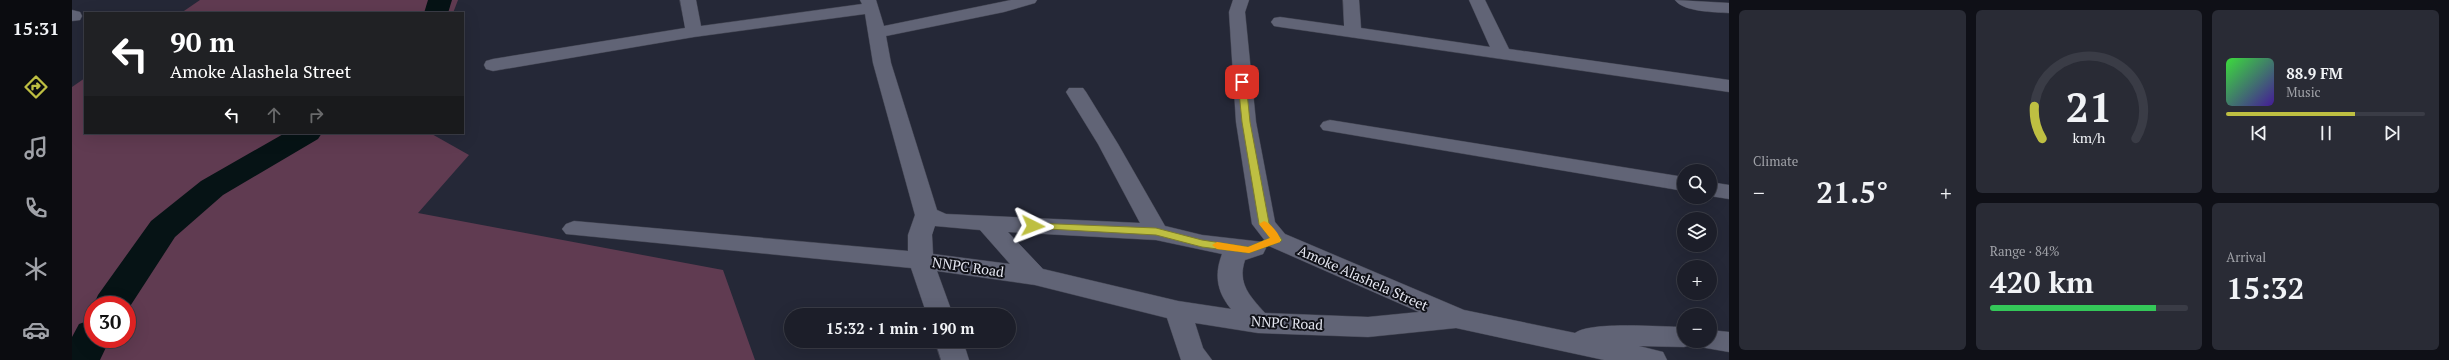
<!DOCTYPE html>
<meta charset="utf-8">
<style>
:root{--surface:#1c1e29;--page:#292b35;--text:#f1f3f6;--muted:#a0a2a8;--line:#3a3c46;--accent:#bebf42}
body{margin:0;font-family:"PT Serif",serif;background:var(--page);color:var(--text);height:100vh;display:flex;flex-direction:column;font-size:15px;white-space:nowrap}
*{box-sizing:border-box;margin:0}
p{font-size:13px;color:var(--muted)}
.icon{flex:none;width:22px;height:22px;fill:none;stroke:currentColor;stroke-width:2;stroke-linecap:round;stroke-linejoin:round}
.map{position:relative;flex:1;overflow:hidden}
.details{display:flex;flex-direction:column;gap:10px;padding:10px;background:#0f1017;width:720px}
.details>*{flex:none}
.hud{position:absolute;left:12px;top:12px;width:380px;height:122px;border-radius:0px;box-shadow:0 4px 16px #0002,0 0 0 1px var(--line);background:#202124;color:#fff;overflow:hidden}
.fabs{position:absolute;left:1605px;top:164px;display:grid;gap:8px}
.fabs a{display:grid;place-items:center;width:40px;height:40px;border-radius:50%;background:var(--surface);box-shadow:0 4px 16px #0002,0 0 0 1px var(--line);font-size:20px}
.speed{position:absolute;left:12px;top:296px;display:flex;gap:8px;font-size:20px;font-weight:700;text-align:center}
.speed>*{display:grid;place-content:center;width:52px;height:52px;border-radius:50%;background:var(--surface);box-shadow:0 4px 16px #0002,0 0 0 1px var(--line);line-height:1}
.speed .limit{border:6px solid #d22;background:#fff;color:#111}
.pin{position:absolute;display:grid;place-items:center;width:34px;height:34px;color:#fff;margin:-17px;border-radius:8px;box-shadow:0 2px 6px #0006}
.me{position:absolute;width:44px;margin:-22px;rotate:93deg;stroke-linejoin:round;filter:drop-shadow(0 0 3px #0008)}
.turn{display:flex;align-items:center;gap:14px;height:84px;padding:0 20px;font-size:18px}
.turn .icon{width:52px;height:52px;stroke-width:2.5}
.turn b{display:block;font-size:28px;line-height:34px}
.lanes{display:flex;align-items:center;height:38px;padding:0 20px;background:#0003;justify-content:center;gap:20px;direction:ltr}
.lanes .off{opacity:.35}
.big{font-size:30px;font-weight:700;line-height:1.1}
.details .tile{flex:1;display:flex;flex-direction:column;justify-content:center;gap:6px;min-width:0;padding:0 14px;border-radius:6px;background:var(--page)}
.details .dial{align-items:center;gap:0}
.dial svg{height:104px;overflow:visible;fill:none;stroke:var(--line);stroke-width:7;stroke-linecap:round;text-anchor:middle}
.dial text{fill:var(--text);stroke:none}
.song{display:flex;align-items:center;gap:12px}
.cover{width:48px;height:48px;border-radius:6px;background:linear-gradient(135deg,hsl(120 70% 55%),hsl(260 70% 35%))}
.played{height:4px;border-radius:2px;background:linear-gradient(90deg,var(--accent) 65%,var(--line) 65%)}
.keys{display:flex;justify-content:space-around;direction:ltr}
.heat{display:flex;justify-content:space-between;align-items:center;font-size:22px;direction:ltr}
.charge{height:6px;border-radius:3px;background:linear-gradient(90deg,#34c759 84%,var(--line) 0)}
.details .tiles{flex:1;display:grid;gap:10px;grid-template-columns:repeat(3,1fr)}
.tile:first-child{grid-row:span 2}
.trip{position:absolute;left:712px;top:308px;width:232px;height:40px;border-radius:20px;background:var(--surface);box-shadow:0 4px 16px #0002,0 0 0 1px var(--line);font-weight:700;line-height:40px;text-align:center}
main{display:flex;flex:1;min-height:0}
.dock{display:flex;flex-direction:column;width:72px;justify-content:space-around;align-items:center;background:#0b0c10;color:var(--muted)}
.dock .icon{width:28px;height:28px}
.dock .current{color:var(--accent)}
.dock b{font-size:18px;color:var(--text)}
.map>svg:first-child{display:block}
</style>
<main>
<nav class="dock">
<b>15:31</b>
<svg class="icon current" aria-label="directions" viewBox="0 0 24 24"><path d="M12 3l9 9-9 9-9-9zM9 14v-3h6M13 9l2 2-2 2"/></svg>
<svg class="icon" aria-label="music" viewBox="0 0 24 24"><path d="M9 18V5l10-2v13"/><circle cx="6" cy="18" r="3"/><circle cx="16" cy="16" r="3"/></svg>
<svg class="icon" aria-label="phone" viewBox="0 0 24 24"><path d="M5 4h4l2 5-3 2q2 4 5 5l2-3 5 2v4C11 20 4 13 5 4z"/></svg>
<svg class="icon" aria-label="climate" viewBox="0 0 24 24"><path d="M12 3v18M4 7l16 10M4 17L20 7"/></svg>
<svg class="icon" aria-label="car" viewBox="0 0 24 24"><path d="M5 17H2v-5l4-1 3-4h7l3 4 3 1v5h-3M9 17h6M6 11h13"/><circle cx="7" cy="17" r="2"/><circle cx="17" cy="17" r="2"/></svg>
</nav>
<div class="map">
<svg width="1657" height="360" viewBox="0 0 1657 360">
<rect width="100%" height="100%" fill="#252837"/>
<g fill="#603b51" fill-rule="evenodd">
<polygon points="128,0 386,0 381,13 109,13"/>
<path d="M13,78V133H358L397,155L346,213L651,270L683,360H0V87ZM21,305H55V339H21Z"/>
</g>
<g fill="none" stroke-linecap="round" stroke-linejoin="round">
<g fill="#061315" fill-rule="evenodd">
<polygon points="356,0 380,0 376,13 352,13"/>
<polygon points="213,133 250,133 246,139 151,195 103,237 55,311 55,305 21,306 26,295 79,221 129,181"/>
<polygon points="21,319 21,339 38,339 28,360 0,360 0,337 7,324"/>
</g>
<defs>
<g id="minor">
<path d="M608,0H624L629,26L790,4L788,0H804L812,26L939,0H965L963,3L932,12L814,36L819,63L865,210L874,214L1068,223L1026,144L994,92L997,88H1011L1014,92L1046,144L1093,226L1130,235L1191,242L1194,248L1191,254L1173,260C1165,284 1178,296 1193,313L1296,317L1347,312L1197,246L1180,224L1164,122L1157,12L1161,0H1177L1173,12L1184,122L1203,222L1213,234L1392,310L1503,333C1519,321 1590,327 1612,327V341H1623L1622,344L1612,347L1567,346L1591,352L1595,360H1532L1384,328L1296,337L1186,333L1123,323L1131,348L1140,360H1109L1095,318L963,285L865,271L881,315H855L839,268L494,234L490,229L494,224L502,221L836,251V235L843,215L801,63L793,14L622,37L421,71L414,69L412,65L414,61L421,59L613,28ZM863,226L908,230L938,264L861,254L860,235ZM936,232L1084,240L1150,254C1142,275 1145,292 1159,309L1106,301L971,269Z"/>
<polygon points="1271,0 1287,0 1289,28 1418,47 1397,0 1413,0 1437,49 1657,80 1657,92 1208,27 1202,26 1199,22 1202,18 1208,17 1272,26"/>
<path d="M1603,0L1657,3V13C1643,12 1611,12 1603,0Z"/>
<polygon points="0,10 8,12 10,16 8,20 0,21"/>
<polygon points="1258,120 1612,177 1612,191 1251,130 1248,126 1251,122"/>
<polygon points="1638,182 1657,185 1657,199 1638,196"/>
<polygon points="1638,330 1657,332 1657,352 1628,347 1625,341 1638,341"/>
<polygon points="863,341 891,341 897,360 869,360"/>
</g>
</defs>
<use href="#minor" stroke="#424451" stroke-width="1"/>
<use href="#minor" fill="#616476" fill-rule="evenodd"/>
</g>
<polygon fill="#bebf42" stroke="#7c7c2b" points="1170,80 1174,82 1178,122 1197,223 1210,240 1208,242 1177,253 1130,247 1084,235 958,228 956,226 961,223 1084,228 1130,240 1176,247 1198,238 1187,224 1170,122 1166,82"/>
<path fill="#f59e0b" d="M1192,221C1198,223 1210,236 1208,242L1177,253L1145,249L1140,245L1145,242L1176,247L1198,238L1187,224Z"/>
<g text-anchor="middle" stroke-width="4" stroke-linejoin="round" paint-order="stroke">
<g font-size="14" fill="#e5e7f1" stroke="#101118">
<text transform="translate(896 267) rotate(8)" y="5">NNPC Road</text>
<text transform="translate(1291 278) rotate(24)" y="5">Amoke Alashela Street</text>
<text transform="translate(1215 323) rotate(3)" y="5">NNPC Road</text>
</g>
</g>
</svg>
<div class="fabs">
<a><svg class="icon" aria-label="search" viewBox="0 0 24 24"><circle cx="10" cy="10" r="6"/><path d="M15 15l6 6"/></svg></a>
<a><svg class="icon" aria-label="layers" viewBox="0 0 24 24"><path d="M12 4l9 5-9 5-9-5zM3 14l9 5 9-5"/></svg></a>
<a>+</a>
<a>−</a>
</div>
<div class="speed"><div class="limit">30</div></div>
<div class="pin" style="left:1170px;top:82px;background:#d93025"><svg class="icon" aria-label="arrive" viewBox="0 0 24 24"><path d="M6 21V4h12l-3 4 3 4H6"/></svg></div>
<svg class="me" style="left:961px;top:226px" viewBox="-20 -20 40 40"><path d="M0-17L14 15 0 8-14 15z" fill="#bebf42" stroke="#fff" stroke-width="4"/></svg>
<div class="trip">15:32 · 1 min · 190 m</div>
<div class="hud">
<div class="turn"><svg class="icon" aria-label="left" viewBox="0 0 24 24"><path d="M17 20v-9H6M10 6l-5 5 5 5"/></svg><div><b>90 m</b>Amoke Alashela Street</div></div>
<div class="lanes"><svg class="icon" aria-label="left" viewBox="0 0 24 24"><path d="M17 20v-9H6M10 6l-5 5 5 5"/></svg><svg class="icon off" aria-label="ahead" viewBox="0 0 24 24"><path d="M12 20V5M6 11l6-6 6 6"/></svg><svg class="icon off" aria-label="right" viewBox="0 0 24 24"><path d="M7 20v-9h11M14 6l5 5-5 5"/></svg></div>
</div>
</div>
<section class="details">
<div class="tiles">
<div class="tile"><p>Climate</p>
<div class="heat"><a>−</a><b class="big">21.5°</b><a>+</a></div>
</div>
<div class="tile dial"><svg viewBox="0 0 100 80">
<path d="M14 69A42 42 0 1 1 86 69"/>
<path d="M14 69A42 42 0 0 1 8 44" stroke="#bebf42"/>
<text x="50" y="56" font-size="32" font-weight="700">21</text>
<text x="50" y="72" font-size="11">km/h</text>
</svg></div>
<div class="tile">
<div class="song"><i class="cover"></i><div><b>88.9 FM</b><p>Music</p></div></div>
<div class="played"></div>
<div class="keys"><svg class="icon" aria-label="previous" viewBox="0 0 24 24"><path d="M18 5L8 12l10 7zM5 5v14"/></svg><svg class="icon" aria-label="pause" viewBox="0 0 24 24"><path d="M8 5v14M16 5v14"/></svg><svg class="icon" aria-label="next" viewBox="0 0 24 24"><path d="M6 5l10 7-10 7zM19 5v14"/></svg></div>
</div>
<div class="tile"><p>Range · 84%</p><b class="big">420 km</b><div class="charge"></div></div>
<div class="tile"><p>Arrival</p><b class="big">15:32</b></div>
</div>
</section>
</main>
